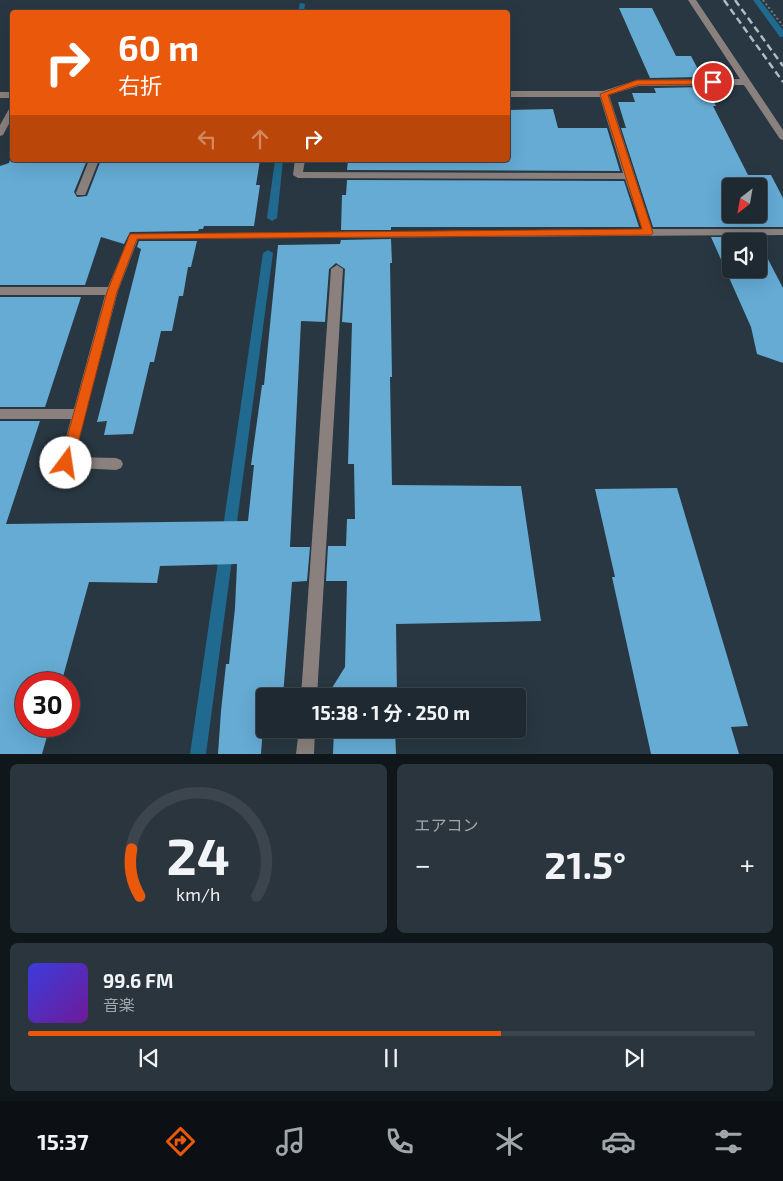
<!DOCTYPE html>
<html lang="ja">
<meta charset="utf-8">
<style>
:root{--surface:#1e2931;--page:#2b353d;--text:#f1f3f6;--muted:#a1a6ab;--line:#3c454d;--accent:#ea580c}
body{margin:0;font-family:"Exo 2","Noto Sans JP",sans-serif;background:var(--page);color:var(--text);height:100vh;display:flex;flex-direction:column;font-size:19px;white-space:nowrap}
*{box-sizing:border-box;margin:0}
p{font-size:16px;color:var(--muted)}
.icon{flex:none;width:28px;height:28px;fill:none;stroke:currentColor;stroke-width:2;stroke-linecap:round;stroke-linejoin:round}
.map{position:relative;height:754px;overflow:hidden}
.sheet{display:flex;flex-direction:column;gap:10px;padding:10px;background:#10171b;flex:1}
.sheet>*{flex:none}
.guide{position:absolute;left:10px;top:10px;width:500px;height:152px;border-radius:5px;box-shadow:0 5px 20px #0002,0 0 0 1px var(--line);background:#ea580c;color:#fff;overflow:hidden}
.needle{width:32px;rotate:211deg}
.tools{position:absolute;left:722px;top:178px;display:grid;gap:10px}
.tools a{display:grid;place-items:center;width:45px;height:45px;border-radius:5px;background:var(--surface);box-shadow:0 5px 20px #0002,0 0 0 1px var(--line);font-size:25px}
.speed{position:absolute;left:15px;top:672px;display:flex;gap:10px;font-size:25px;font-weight:700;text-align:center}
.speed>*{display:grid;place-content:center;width:65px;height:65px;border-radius:50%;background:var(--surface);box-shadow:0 5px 20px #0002,0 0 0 1px var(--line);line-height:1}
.speed .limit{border:8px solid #d22;background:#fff;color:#111}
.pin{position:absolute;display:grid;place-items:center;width:42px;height:42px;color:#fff;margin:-21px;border:2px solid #fff;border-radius:50%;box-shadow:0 1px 5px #0007}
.me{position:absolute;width:55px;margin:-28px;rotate:14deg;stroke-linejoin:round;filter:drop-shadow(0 0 4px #0008)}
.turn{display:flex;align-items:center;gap:18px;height:105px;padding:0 25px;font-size:22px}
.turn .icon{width:65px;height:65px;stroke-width:2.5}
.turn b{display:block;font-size:35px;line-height:42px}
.lanes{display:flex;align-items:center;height:48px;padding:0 25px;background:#0003;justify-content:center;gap:25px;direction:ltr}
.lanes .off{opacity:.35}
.big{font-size:38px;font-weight:700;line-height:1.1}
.sheet .tile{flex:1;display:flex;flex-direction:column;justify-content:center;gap:8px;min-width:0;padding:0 18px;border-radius:8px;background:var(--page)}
.sheet .dial{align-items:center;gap:0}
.dial svg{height:130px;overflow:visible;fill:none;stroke:var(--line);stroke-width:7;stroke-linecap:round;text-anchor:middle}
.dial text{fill:var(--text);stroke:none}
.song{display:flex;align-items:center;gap:15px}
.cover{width:60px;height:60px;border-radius:8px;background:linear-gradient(135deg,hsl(240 70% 55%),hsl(280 70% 35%))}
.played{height:5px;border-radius:2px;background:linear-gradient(90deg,var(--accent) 65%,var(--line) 65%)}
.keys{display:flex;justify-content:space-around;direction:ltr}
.heat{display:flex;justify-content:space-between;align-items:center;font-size:28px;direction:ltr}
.sheet .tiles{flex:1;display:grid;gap:10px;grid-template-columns:1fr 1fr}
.tile:last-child{grid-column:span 2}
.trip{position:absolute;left:256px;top:688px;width:270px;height:50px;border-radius:5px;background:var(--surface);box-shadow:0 5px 20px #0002,0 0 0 1px var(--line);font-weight:700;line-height:50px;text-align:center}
.tab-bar{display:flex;height:80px;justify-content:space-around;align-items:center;background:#0c1014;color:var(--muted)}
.tab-bar .icon{width:35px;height:35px}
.tab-bar .on{color:var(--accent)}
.tab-bar b{font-size:22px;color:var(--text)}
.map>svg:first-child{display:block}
</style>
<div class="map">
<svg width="783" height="754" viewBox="0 0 783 754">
<rect width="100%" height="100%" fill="#283741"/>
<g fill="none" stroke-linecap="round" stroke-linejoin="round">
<g fill="#206a90" fill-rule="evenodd">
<polygon points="753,0 760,0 783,30 783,37 780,37"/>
<polygon points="300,3 305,4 304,12 298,12"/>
<polygon points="275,160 283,160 277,218 272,221 267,218"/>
<polygon points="268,250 273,253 206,754 190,754 263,253"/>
</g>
</g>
<g fill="#65abd4" fill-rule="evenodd">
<polygon points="619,8 652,8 676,56 691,56 702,77 650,78"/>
<path d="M707,87L716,106H713L748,175H771L783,198V227H653L621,128H626L618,102H635L632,93H656L654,88ZM731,186H759V214H731Z"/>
<polygon points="553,109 558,128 607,128 620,171 347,170 348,160 508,160 508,110"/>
<polygon points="10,160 87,160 74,192 77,197 87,196 101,160 260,160 256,185 260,185 254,226 204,226 203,229 199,229 198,231 130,232 124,244 101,237 85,285 0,285 0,166 9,163"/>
<polygon points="347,180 624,181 639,227 391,227 391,230 341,230 342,195 346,195"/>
<polygon points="711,237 756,237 758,241 731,241 731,269 759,269 759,242 783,288 783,363 757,354 751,327"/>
<polygon points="391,239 392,263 390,263 392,377 390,377 392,485 521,486 541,621 396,624 397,696 327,696 345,667 347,581 326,581 328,546 346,546 347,519 355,519 354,464 348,464 352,323 342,322 345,269 336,263 329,269 325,322 301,321 290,547 310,547 307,581 292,582 283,696 265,696 261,754 218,754 221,711 226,664 229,664 235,608 237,564 160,566 157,583 89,582 61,684 26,684 26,726 50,726 42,754 0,754 0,524 3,524 0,524 0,421 40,421 6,524 248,521 254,465 251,465 262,385 264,385 278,245 340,244 341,240"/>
<polygon points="139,241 197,241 191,267 188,267 183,296 179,296 172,331 161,331 154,362 150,362 133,434 104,435 107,421 97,422 141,249 137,247"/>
<polygon points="0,297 81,297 45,407 0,407"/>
<polygon points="677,488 748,726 731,727 739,754 651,754 612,577 615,577 595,489"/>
<polygon points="334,729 395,729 396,754 333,754"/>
</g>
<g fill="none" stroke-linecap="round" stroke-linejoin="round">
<polyline stroke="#6e7b84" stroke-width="2" stroke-dasharray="2 2.5" stroke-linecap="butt" points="763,0 783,26"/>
<g fill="#8a817e" fill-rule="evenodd">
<polygon points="688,0 696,0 783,130 783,140 780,139 744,85 638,86 609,95 652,229 783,229 783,235 138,239 118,291 74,457 116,458 121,460 123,464 121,468 116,470 61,467 59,463 71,419 0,419 0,409 74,409 105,295 0,295 0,287 108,287 130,234 642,229 625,179 298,178 293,175 295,160 305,160 303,172 623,173 600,97 508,97 508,91 603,91 637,80 740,79"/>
<rect x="0" y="92" width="12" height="6"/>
<polygon points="12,108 12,118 3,135 0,136 0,125 9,109"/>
<polygon points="89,160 99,160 86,193 85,195 77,195 76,193"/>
<polygon points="337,265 343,269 317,696 301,696 331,269"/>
<polygon points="299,729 315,729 314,754 296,754"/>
</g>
<g stroke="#afbac2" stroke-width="2.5" stroke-dasharray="7 4" stroke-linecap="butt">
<polyline points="724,0 783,82"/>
<polyline points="735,0 783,66"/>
</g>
</g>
<polygon fill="#ea580c" stroke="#983908" points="713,80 716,80 716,84 638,85 608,95 653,233 651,235 137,239 117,292 73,463 71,466 66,468 62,466 60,463 107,292 130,234 642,229 600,94 637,80"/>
</svg>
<div class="tools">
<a><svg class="needle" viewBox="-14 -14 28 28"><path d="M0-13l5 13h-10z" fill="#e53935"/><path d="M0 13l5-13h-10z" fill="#a1a6ab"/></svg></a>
<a><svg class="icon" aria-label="sound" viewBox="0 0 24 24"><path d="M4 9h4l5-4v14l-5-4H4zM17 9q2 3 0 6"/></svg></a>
</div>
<div class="speed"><div class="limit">30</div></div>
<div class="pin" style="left:713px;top:82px;background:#d93025"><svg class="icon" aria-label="arrive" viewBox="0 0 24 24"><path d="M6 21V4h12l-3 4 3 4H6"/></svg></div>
<svg class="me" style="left:66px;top:463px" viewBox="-20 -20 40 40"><circle r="19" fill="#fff"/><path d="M0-13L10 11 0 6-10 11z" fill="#ea580c"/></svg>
<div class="trip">15:38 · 1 分 · 250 m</div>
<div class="guide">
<div class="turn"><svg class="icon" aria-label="right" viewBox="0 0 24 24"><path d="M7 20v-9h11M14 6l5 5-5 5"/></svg><div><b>60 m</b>右折</div></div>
<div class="lanes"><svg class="icon off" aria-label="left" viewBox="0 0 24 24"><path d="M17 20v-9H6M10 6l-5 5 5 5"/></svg><svg class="icon off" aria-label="ahead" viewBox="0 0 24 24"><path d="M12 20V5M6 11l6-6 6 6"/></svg><svg class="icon" aria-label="right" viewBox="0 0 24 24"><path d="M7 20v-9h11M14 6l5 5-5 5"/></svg></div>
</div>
</div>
<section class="sheet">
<div class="tiles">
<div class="tile dial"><svg viewBox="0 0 100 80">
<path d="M14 69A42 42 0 1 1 86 69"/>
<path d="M14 69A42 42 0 0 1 9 40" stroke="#ea580c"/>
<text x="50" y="56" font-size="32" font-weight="700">24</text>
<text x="50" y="72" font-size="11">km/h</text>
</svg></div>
<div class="tile"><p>エアコン</p>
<div class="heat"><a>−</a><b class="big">21.5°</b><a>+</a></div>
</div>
<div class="tile">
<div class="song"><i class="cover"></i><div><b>99.6 FM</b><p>音楽</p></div></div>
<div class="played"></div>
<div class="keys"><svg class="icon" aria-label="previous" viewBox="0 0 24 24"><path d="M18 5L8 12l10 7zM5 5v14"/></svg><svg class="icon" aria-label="pause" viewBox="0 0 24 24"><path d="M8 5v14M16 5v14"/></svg><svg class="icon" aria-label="next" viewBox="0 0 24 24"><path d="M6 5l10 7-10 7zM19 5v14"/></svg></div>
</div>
</div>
</section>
<nav class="tab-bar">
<b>15:37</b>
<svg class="icon on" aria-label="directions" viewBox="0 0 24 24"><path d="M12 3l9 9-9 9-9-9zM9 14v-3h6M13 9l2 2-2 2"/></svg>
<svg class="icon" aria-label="music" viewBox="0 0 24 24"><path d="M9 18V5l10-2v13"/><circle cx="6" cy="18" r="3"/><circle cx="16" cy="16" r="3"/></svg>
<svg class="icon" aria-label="phone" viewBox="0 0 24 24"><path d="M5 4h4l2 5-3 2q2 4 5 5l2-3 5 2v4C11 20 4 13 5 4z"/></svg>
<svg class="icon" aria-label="climate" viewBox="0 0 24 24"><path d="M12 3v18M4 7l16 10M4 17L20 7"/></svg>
<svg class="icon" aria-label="car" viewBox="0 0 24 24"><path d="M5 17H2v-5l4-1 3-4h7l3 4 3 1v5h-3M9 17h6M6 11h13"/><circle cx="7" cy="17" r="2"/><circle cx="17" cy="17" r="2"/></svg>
<svg class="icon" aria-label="filters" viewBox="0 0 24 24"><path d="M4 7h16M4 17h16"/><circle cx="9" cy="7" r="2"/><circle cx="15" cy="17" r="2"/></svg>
</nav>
